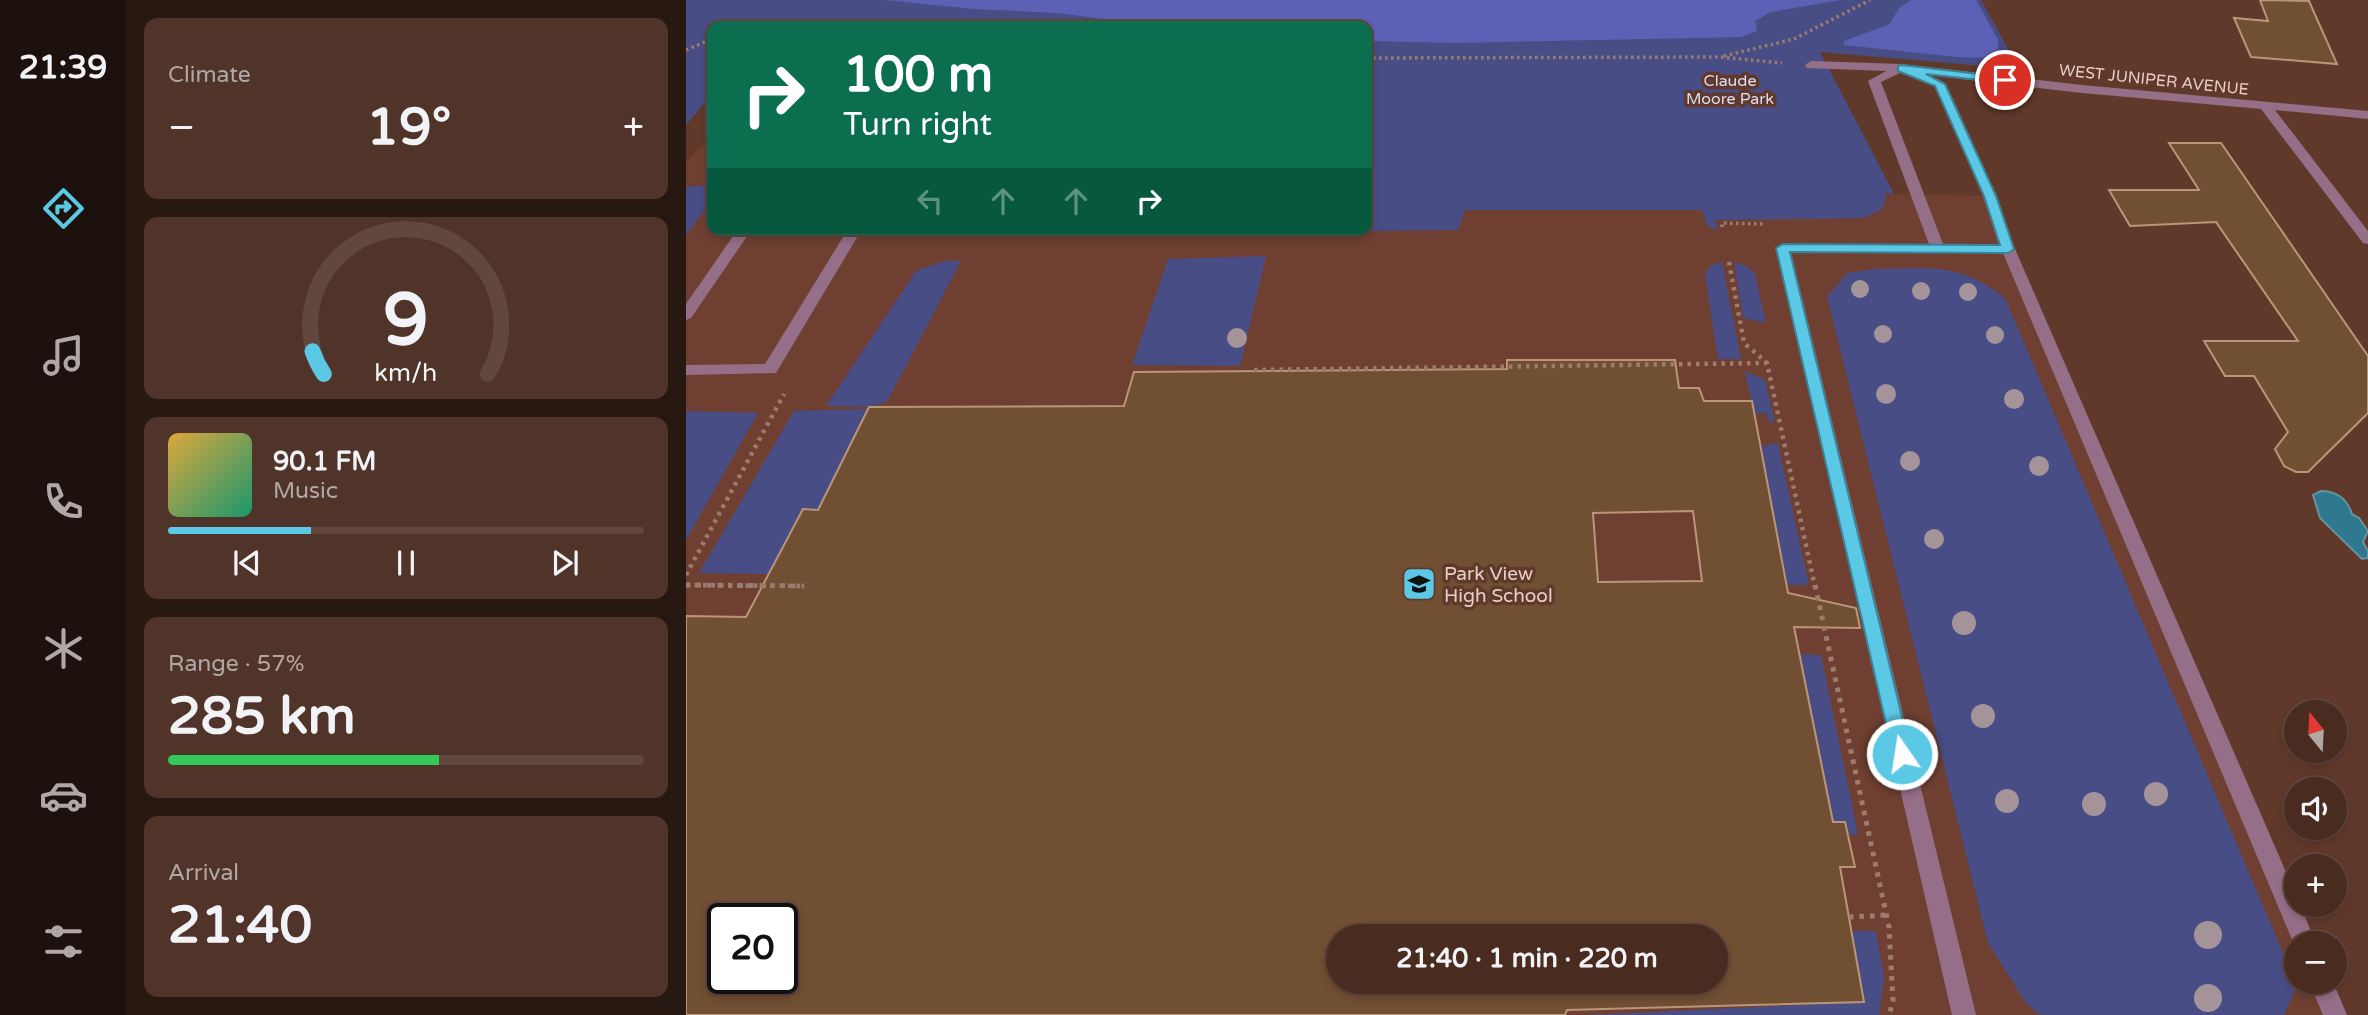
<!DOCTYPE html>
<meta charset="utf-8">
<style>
:root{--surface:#492b20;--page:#503329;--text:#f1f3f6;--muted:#b1a7a5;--line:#61473e;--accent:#5bc8e6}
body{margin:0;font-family:"Varela Round",sans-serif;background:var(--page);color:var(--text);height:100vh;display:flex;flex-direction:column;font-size:26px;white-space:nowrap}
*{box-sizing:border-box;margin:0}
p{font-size:23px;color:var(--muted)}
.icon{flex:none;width:38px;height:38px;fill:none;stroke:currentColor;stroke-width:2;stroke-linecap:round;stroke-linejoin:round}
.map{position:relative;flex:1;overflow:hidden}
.side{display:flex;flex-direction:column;gap:18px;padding:18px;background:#281812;width:560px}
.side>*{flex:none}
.banner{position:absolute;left:21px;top:21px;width:665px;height:214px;border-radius:14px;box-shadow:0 4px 10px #0003,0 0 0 2px var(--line);background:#0b6e4f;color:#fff;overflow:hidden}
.needle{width:46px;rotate:342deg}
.controls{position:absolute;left:1598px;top:700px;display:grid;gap:14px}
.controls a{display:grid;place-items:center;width:63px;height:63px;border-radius:50%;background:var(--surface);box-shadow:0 4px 10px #0003,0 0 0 2px var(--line);font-size:35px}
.speed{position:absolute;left:21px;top:903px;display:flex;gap:14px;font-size:35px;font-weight:700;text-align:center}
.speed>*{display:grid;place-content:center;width:91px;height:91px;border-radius:50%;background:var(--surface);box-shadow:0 4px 10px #0003,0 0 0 2px var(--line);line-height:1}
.speed .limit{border:4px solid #111;border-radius:10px;background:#fff;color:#111}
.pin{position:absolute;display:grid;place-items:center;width:60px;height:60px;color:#fff;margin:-30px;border:4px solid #fff;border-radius:50%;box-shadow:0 2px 7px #0007}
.me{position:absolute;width:77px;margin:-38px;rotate:347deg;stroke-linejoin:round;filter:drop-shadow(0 0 5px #0008)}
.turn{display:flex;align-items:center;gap:24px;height:147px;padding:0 21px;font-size:32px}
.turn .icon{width:91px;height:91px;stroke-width:2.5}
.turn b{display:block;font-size:49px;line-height:60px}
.lanes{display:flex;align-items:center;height:66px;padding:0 21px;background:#0003;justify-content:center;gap:35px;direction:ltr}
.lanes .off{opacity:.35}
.big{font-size:52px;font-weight:700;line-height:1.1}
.side .widget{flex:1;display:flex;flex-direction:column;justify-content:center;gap:10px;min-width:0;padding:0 24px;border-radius:14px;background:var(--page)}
.side .dial{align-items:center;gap:0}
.dial svg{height:182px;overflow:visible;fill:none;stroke:var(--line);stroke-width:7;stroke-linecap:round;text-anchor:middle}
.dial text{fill:var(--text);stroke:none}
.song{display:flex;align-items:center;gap:21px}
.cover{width:84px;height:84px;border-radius:10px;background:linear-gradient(135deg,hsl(40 70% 55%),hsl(160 70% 35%))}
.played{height:7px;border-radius:4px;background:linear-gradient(90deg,var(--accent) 30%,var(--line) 30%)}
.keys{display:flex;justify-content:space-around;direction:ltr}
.heat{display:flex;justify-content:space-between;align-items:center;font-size:38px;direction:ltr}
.charge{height:10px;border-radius:5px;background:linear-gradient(90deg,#34c759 57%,var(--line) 0)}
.trip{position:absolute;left:640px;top:924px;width:402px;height:70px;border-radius:35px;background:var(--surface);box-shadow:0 4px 10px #0003,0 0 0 2px var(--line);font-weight:700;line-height:70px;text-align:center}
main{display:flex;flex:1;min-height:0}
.tab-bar{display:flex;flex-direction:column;width:126px;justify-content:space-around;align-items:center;background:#1d110d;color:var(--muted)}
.tab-bar .icon{width:49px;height:49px}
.tab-bar .current{color:var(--accent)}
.tab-bar b{font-size:32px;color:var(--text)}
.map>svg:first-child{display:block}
</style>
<main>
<nav class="tab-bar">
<b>21:39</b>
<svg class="icon current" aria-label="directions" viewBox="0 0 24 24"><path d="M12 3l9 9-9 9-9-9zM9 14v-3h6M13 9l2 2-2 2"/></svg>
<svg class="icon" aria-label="music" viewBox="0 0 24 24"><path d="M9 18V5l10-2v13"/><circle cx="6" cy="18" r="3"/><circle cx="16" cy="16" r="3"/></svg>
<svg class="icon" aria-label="phone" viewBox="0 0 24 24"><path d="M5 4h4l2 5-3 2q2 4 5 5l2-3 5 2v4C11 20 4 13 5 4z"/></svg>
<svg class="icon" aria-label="climate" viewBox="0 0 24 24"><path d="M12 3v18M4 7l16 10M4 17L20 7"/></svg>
<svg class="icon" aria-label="car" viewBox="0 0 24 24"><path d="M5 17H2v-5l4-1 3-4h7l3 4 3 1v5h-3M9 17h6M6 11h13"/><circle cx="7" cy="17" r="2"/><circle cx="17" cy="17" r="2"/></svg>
<svg class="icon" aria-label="filters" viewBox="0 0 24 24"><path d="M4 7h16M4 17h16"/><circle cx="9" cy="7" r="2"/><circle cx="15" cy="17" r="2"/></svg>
</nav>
<section class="side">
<div class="widget"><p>Climate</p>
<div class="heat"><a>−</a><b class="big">19°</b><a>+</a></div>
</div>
<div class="widget dial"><svg viewBox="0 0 100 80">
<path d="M14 69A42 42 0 1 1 86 69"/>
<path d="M14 69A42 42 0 0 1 9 59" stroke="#5bc8e6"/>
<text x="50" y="56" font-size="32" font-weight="700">9</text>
<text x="50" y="72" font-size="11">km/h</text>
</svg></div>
<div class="widget">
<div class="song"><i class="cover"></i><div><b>90.1 FM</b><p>Music</p></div></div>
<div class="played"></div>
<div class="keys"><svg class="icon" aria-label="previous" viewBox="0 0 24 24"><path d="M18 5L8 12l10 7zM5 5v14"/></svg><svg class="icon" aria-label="pause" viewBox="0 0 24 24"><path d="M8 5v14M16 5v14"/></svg><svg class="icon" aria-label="next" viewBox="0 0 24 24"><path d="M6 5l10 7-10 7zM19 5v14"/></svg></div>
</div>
<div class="widget"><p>Range · 57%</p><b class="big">285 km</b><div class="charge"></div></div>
<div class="widget"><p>Arrival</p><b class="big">21:40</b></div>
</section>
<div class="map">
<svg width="1682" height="1015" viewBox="0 0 1682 1015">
<rect width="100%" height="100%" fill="#61392b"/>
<path fill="#6f4031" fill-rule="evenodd" d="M26,133V229H681V146L1208,194L1304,196L1322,249L1619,943H1610V982H1635L1649,1015H0V163ZM37,919H96V978H37ZM653,936H1031V982H653Z"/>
<g fill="#494d85">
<polygon points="0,0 1295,0 1333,69 1134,52 1208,194 1198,193 1200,198 1196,209 1178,218 1029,220 1032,230 1021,226 1016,210 779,210 772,230 603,232 603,229 681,229 681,26 26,26 26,94 0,125"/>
<polygon points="26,185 26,200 0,235 0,187"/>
<polygon points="580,256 554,366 446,365 482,259"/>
<polygon points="259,261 275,261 201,402 183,407 140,406 230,271"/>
<polygon points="1036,262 1055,359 1032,359 1019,276 1024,266"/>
<polygon points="1048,263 1059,265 1069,274 1080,323 1057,318"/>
<path d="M1187,269C1244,269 1272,261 1319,298L1611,986L1598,1015H1354L1340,1003L1302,943L1141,297L1161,273Z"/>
<polygon points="1059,371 1079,380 1089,422 1083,422 1081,413 1068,414"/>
<polygon points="182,409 132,510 117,509 82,574 13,573 108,411"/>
<polygon points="0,411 72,413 0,540"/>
<polygon points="1084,443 1092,444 1123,585 1099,585 1073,446 1084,446"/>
<polygon points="1113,654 1135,655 1172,834 1162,835 1159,822 1147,822"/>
<polygon points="1166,931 1190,931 1198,977 1193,1015 900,1015 1177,1002"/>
</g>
<g fill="#5d61b5">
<polygon points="199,0 1155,0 1085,12 1069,21 1071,31 1055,37 771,43 681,41 681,26 473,26 371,13 288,9"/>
<polygon points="1225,0 1290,0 1312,40 1312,51 1299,58 1271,57 1158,45 1158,41 1204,24 1213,8"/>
</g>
<path fill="#2f798e" stroke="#66939f" stroke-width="2" d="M1635,491C1652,491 1661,499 1666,514L1673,518L1682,531L1677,542L1682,551V558L1676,559L1634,518L1627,495Z"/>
<g fill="#714f33" stroke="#bb9578" stroke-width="2" fill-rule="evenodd">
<polygon points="1574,0 1623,1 1651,64 1565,57 1548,18 1582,21"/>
<polygon points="1483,143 1535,143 1682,356 1682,413 1622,472 1610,472 1598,466 1589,449 1602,432 1568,376 1539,376 1518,341 1612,341 1530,222 1444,226 1423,190 1513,190"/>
<path d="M821,360H989L993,388H1013L1018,401H1066L1102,593L1170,608L1174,628L1108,627L1147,822H1159L1169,867H1154L1178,1002L881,1010L879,1015H0V616L60,617L117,509L132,510L183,407L438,406L448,372L821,369ZM1007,511L1016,581L912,582L907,513ZM37,919H96V978H37ZM653,936H1031V982H653Z"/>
</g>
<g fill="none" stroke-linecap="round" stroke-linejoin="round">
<g stroke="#9d7c70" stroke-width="3.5" stroke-dasharray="2.5 3.5" stroke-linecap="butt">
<polyline points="0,50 26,39"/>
<polyline points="1038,56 1108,39 1184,0"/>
<polyline points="681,58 1034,57 1096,63"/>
<polyline points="1036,227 1036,223 1080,224"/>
</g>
<g stroke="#9d7c70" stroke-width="4.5" stroke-dasharray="3.5 5" stroke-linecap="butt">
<polyline points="1043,262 1058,343 1081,363 1129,587"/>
<polyline points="568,370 1081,363"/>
<polyline points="0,575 98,394"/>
<polyline points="0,585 118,586"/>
</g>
<g stroke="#9d7c70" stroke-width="5" stroke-dasharray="4.5 6" stroke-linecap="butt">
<polyline points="0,585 118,586"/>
<polyline points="1129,585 1203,927 1207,1001 1203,1015"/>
<polyline points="1163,917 1201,915"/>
</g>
<g fill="#956f88" fill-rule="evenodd">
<path d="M1125,61L1216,64L1396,85L1682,111V119L1589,110L1682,231V244L1677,243L1575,109L1396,93L1242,75L1260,84L1311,196L1329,249L1610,895V905H1614L1630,943H1610V949L1317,253L1105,252L1290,1015H1266L1090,248L1097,244H1243L1182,81L1200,71L1121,68L1119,65ZM1216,72L1249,86L1297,196L1313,245L1257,244L1195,82Z"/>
<polygon points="52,229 66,229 5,318 0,320 0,304"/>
<polygon points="162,229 176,229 90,373 0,375 0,365 79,364"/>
<polygon points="1623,982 1647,982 1661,1015 1637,1015"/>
</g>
</g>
<g fill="#a4949a">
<circle cx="1174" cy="289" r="9"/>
<circle cx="1235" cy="291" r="9"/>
<circle cx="1282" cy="292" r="9"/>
<circle cx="1197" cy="334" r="9"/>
<circle cx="1309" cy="335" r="9"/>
<circle cx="551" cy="338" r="10"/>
<circle cx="1200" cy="394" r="10"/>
<circle cx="1328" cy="399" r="10"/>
<circle cx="1224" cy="461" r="10"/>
<circle cx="1353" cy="466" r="10"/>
<circle cx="1248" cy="539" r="10"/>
<circle cx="1278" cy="623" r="12"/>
<circle cx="1297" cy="716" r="12"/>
<circle cx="1470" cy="794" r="12"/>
<circle cx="1321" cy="801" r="12"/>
<circle cx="1408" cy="804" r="12"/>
<circle cx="1522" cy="935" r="14"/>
<circle cx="1522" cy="998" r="14"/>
</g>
<polygon fill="#5bc8e6" stroke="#3b8296" stroke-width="2" points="1216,65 1319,77 1324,80 1319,83 1240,74 1259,84 1310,196 1328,249 1322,253 1104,252 1225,754 1223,760 1216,762 1209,760 1207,754 1090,248 1097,244 1314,245 1298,196 1249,86 1212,71 1212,66"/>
<defs>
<symbol id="school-square" viewBox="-11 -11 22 22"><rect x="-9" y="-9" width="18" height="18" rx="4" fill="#5bc8e6" stroke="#61392b"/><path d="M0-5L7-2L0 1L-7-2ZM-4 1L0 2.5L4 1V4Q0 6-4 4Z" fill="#111"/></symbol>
</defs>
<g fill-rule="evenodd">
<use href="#school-square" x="714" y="565" width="38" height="38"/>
</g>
<g text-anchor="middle" stroke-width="7" stroke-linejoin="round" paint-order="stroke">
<g font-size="16" fill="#e8cfc6" stroke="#61392b">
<text transform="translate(1468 79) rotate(6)" y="6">WEST JUNIPER AVENUE</text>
</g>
<g font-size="16" fill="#dadef5" stroke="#61392b">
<text x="1044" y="86">Claude<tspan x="1044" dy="18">Moore Park</tspan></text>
</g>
<g font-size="19" fill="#e8cfc6" stroke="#61392b" text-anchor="start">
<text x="758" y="580">Park View<tspan x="758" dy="22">High School</tspan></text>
</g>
</g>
</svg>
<div class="controls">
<a><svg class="needle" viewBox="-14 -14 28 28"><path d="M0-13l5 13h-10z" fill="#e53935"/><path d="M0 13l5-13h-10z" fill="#b1a7a5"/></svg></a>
<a><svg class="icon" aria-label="sound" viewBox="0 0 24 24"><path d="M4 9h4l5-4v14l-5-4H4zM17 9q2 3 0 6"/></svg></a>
<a>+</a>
<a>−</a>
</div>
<div class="speed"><div class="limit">20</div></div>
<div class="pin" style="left:1319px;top:80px;background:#d93025"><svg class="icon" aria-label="arrive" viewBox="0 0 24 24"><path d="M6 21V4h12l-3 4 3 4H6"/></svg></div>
<svg class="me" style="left:1216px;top:754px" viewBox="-20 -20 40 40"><circle r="17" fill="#5bc8e6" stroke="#fff" stroke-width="3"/><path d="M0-11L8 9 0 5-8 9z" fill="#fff"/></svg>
<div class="trip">21:40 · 1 min · 220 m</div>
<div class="banner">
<div class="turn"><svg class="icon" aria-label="right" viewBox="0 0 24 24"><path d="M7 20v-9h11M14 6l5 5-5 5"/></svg><div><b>100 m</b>Turn right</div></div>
<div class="lanes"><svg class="icon off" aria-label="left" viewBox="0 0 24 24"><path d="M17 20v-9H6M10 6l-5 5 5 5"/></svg><svg class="icon off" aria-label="ahead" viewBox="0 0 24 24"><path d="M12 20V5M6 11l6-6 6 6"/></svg><svg class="icon off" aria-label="ahead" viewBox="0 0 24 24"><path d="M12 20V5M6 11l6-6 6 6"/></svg><svg class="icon" aria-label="right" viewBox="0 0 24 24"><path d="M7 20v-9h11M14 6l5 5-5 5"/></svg></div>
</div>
</div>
</main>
